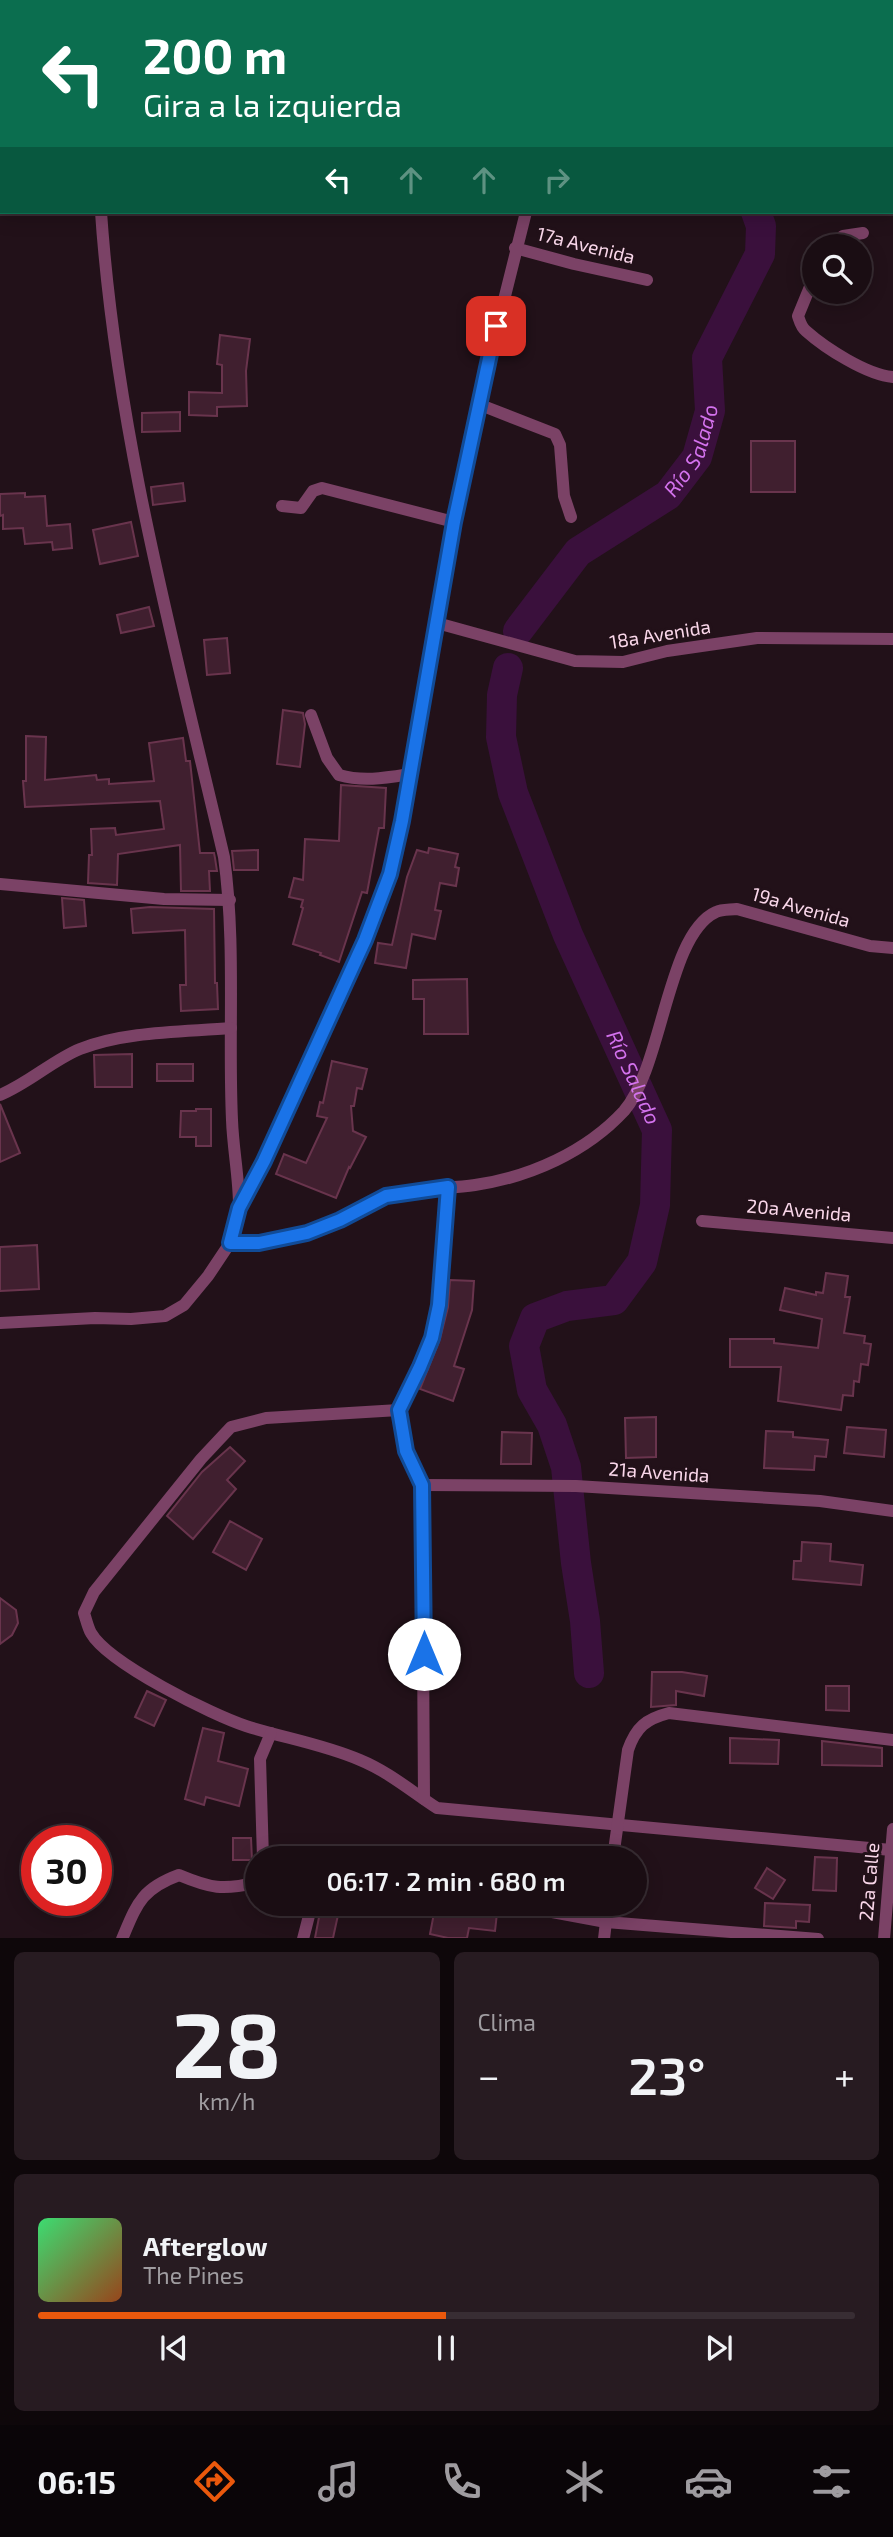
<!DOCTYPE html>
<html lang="es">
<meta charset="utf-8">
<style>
:root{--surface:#1a0d13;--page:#271b21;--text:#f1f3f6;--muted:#9f9ca0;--line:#382d33;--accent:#ea580c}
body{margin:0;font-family:"Exo 2",sans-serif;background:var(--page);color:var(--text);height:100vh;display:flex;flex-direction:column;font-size:26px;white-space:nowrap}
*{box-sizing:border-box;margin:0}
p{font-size:23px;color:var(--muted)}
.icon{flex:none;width:38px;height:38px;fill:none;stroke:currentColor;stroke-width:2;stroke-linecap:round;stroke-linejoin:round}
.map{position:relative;height:1938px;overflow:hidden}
.drawer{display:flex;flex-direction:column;gap:14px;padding:14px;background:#0e070a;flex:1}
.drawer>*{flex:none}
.top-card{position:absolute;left:0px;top:0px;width:894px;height:214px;box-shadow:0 4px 18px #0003,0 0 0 2px var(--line);background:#0b6e4f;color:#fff;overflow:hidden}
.fabs{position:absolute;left:802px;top:234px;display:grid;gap:14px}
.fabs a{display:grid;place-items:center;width:70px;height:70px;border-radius:50%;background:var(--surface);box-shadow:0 4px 18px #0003,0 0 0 2px var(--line);font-size:35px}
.speed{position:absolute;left:21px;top:1825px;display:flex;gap:14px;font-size:35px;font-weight:700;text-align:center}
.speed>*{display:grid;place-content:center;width:91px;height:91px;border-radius:50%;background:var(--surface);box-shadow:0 4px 18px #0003,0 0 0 2px var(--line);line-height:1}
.speed .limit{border:10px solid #d22;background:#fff;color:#111}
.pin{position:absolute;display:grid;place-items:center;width:60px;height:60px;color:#fff;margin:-30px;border-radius:14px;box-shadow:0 4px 10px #0006}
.me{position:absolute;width:77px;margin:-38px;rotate:0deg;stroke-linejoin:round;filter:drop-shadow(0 0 5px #0008)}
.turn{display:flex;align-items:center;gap:24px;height:147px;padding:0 28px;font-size:32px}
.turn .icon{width:91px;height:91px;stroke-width:2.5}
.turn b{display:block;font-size:49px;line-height:60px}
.lanes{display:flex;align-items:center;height:66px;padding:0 28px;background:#0003;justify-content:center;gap:35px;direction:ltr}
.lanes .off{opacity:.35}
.big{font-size:52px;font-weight:600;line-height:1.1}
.drawer .card{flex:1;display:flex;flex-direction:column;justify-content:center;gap:10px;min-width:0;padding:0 24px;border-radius:10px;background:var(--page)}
.drawer .dial{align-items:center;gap:0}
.dial b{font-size:91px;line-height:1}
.song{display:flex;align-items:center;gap:21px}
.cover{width:84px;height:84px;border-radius:10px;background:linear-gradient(135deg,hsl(140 70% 55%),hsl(20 70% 35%))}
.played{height:7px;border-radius:4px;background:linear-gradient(90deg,var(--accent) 50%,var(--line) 50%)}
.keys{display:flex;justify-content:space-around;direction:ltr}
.heat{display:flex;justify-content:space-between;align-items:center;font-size:38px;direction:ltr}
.drawer .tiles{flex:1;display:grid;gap:14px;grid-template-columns:1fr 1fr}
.card:last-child{grid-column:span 2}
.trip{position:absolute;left:245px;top:1846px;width:402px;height:70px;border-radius:35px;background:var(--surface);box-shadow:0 4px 18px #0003,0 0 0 2px var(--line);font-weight:600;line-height:70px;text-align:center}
.tabs{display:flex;height:112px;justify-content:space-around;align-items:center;background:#0a0508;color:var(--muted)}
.tabs .icon{width:49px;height:49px}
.tabs .active{color:var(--accent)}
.tabs b{font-size:32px;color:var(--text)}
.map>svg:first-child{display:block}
</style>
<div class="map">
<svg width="893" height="1939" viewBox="0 0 893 1939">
<rect width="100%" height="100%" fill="#221119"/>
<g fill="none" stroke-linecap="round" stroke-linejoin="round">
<g stroke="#3a103c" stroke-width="30">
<polyline points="669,0 669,2"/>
<path id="s1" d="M518,631L578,552L668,495L697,457L710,411L707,358L760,254L761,226L756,212"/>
<path id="s2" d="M508,668L502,695L501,737L513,793L568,935L657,1130L655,1205L642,1262L614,1300L567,1306L535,1318L524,1346L532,1390L552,1425L566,1467L576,1563L585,1621L589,1673"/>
</g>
</g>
<g fill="#401f2f" stroke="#69344d" stroke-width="2">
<polygon points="220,335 250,339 246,371 247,406 217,407 217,416 189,415 189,392 222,393 222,365 217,364"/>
<polygon points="180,412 180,431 142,432 142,413"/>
<rect x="751" y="441" width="44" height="51"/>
<polygon points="183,483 185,501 153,505 151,487"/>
<polygon points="25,493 25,497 45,496 47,526 70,524 72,548 53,550 52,542 25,544 23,528 3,529 3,515 0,516 0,494"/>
<polygon points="131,522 138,556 100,564 93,530"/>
<polygon points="149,607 154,626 121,633 117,615"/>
<polygon points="227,638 230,673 207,675 204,640"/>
<polygon points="283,710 303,713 305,724 300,767 277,764"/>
<polygon points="26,736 46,737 45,780 96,775 97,780 109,779 109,784 154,781 149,743 183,738 186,761 190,761 200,853 214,853 215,858 217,871 209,871 210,891 181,891 180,845 118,854 117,885 88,883 89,855 92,855 91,829 115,828 116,835 164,829 160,801 25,807 23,781 26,781"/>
<polygon points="341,785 386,788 384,828 379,828 367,893 362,892 339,962 320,955 321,953 293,944 303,908 301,907 303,900 289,897 294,878 303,880 305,839 339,841"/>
<polygon points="429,848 458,854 455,867 459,868 456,886 440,883 435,910 441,911 435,939 412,934 406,968 375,963 378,943 392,945 407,877 417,850 428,853"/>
<polygon points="258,850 258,870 234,870 232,851"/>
<polygon points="62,898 84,900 86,926 64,928"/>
<polygon points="150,907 214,909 215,983 217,983 218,1009 181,1011 180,985 186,985 185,930 133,933 131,909"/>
<polygon points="467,979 468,1034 424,1034 424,999 413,999 413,980"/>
<polygon points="132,1054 132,1087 95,1087 94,1055"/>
<polygon points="332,1061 367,1069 362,1089 357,1088 354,1106 351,1106 353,1131 366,1137 350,1168 349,1167 336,1198 276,1174 284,1154 306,1163 327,1118 317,1116 320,1102 323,1103"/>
<rect x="157" y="1064" width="36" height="17"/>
<polygon points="0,1104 20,1153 0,1162"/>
<polygon points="196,1109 211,1109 211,1146 196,1146 196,1137 180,1137 181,1111 196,1111"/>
<polygon points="37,1245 39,1289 0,1291 0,1247"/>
<polygon points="826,1273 848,1276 845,1297 850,1297 844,1333 865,1336 864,1343 871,1344 868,1365 861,1364 859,1382 854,1381 853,1396 843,1395 841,1410 778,1401 781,1367 730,1367 730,1339 774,1339 774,1343 818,1348 822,1319 780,1310 785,1288 816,1295 816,1292 823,1293"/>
<polygon points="450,1280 474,1281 472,1310 454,1366 464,1369 453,1401 420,1389 440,1339 448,1307"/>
<polygon points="656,1417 656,1457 626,1458 625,1418"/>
<polygon points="847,1427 886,1430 884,1457 844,1453"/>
<polygon points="766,1431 793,1432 793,1437 828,1440 826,1457 815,1456 814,1470 764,1468"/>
<polygon points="502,1432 532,1433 531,1464 501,1464"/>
<polygon points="230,1447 245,1461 227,1480 236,1489 193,1539 167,1516 202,1472"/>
<polygon points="230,1521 262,1539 246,1570 213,1552"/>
<polygon points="802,1542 831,1544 830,1561 863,1565 861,1585 793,1579 794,1561 801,1561"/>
<polygon points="0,1598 16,1610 18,1623 12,1635 0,1644"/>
<polygon points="652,1672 682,1672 707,1676 704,1696 676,1691 676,1705 651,1707"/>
<polygon points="826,1686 849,1686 849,1711 826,1710"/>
<polygon points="147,1691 166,1700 154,1726 135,1717"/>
<polygon points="203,1728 224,1733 218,1761 248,1769 239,1806 206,1797 204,1805 185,1799"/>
<polygon points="730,1738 779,1740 778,1764 730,1763"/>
<polygon points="822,1741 882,1748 882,1766 822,1765"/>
<polygon points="233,1838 251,1838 252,1860 233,1860"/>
<polygon points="815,1857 837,1858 836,1891 813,1890"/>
<polygon points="767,1868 785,1880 773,1899 755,1888"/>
<polygon points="765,1903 810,1905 809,1922 796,1921 796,1928 764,1926"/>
<polygon points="435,1908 481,1916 481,1911 497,1913 495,1931 469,1928 467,1938 448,1938 430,1934"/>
<polygon points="320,1912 338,1915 333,1938 315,1938"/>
</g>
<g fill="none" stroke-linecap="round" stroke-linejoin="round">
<g stroke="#7b4266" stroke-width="12">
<polyline points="583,0 583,2"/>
<polyline points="84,2 84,0"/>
<polyline points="760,2 760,0"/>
<polyline points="892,62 893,62"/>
<polyline points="0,182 2,182"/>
<path d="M101,212C116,431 174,644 224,857C236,944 228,1032 232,1120C233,1149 239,1177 239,1206"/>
<polyline points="829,247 843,236 863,233"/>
<polyline points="515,248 574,264 647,280"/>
<path d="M814,277L798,316C800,322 801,327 806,331C825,348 867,375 893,377"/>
<polyline points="478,404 555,434 560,445 564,496 571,517"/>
<polyline points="282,506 301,508 313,491 322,488 454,522"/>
<polyline points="437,623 575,661 623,662 667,651 757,638 893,639"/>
<path d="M311,715L327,758L339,775C363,782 385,778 410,774"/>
<polyline points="0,884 164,899 230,900"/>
<path d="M0,1095C29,1083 53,1060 80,1049C125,1031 183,1032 231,1028"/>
<polyline points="702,1221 893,1238"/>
<path d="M230,1243C266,1247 306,1236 338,1221C354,1214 368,1202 385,1197C414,1188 446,1189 475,1185C530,1177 586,1152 624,1111C663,1066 667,934 716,912C722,909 730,910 737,909L870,946L893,948"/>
<polyline points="0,1323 95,1318 131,1319 165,1316 184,1305 208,1276 230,1243 239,1208 264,1161 365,940 390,875 402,821 454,522 478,404 526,212"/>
<path d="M399,1410L266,1418L231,1427L201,1459L94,1592L84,1613C86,1619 88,1628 91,1633C108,1663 212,1715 246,1726C284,1738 323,1744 360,1760C389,1772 411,1791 437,1808L891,1850"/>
<polyline points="422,1485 576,1486 820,1501 893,1511"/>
<polyline points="424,1799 422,1485 406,1451 399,1410 420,1367 432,1337 439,1305 448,1187"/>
<polyline points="263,1858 260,1759 271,1733"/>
<polyline points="332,1858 338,1854 359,1858"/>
<path d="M613,1858L628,1750C636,1727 646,1719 669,1713L893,1740"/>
<polyline points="509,1904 606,1922 818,1939"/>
<path d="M122,1939C137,1904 141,1889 179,1875C210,1888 223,1891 257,1882V1880"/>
<polyline points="303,1939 312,1904"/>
<polyline points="604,1939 608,1904"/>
<polyline points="884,1939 893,1829"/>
</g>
</g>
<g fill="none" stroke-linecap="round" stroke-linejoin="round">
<defs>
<polyline id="route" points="424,1654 422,1485 406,1451 399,1410 420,1367 432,1338 439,1305 448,1187 386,1196 340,1220 307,1233 259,1243 230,1243 239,1208 264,1161 365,940 390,874 402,821 454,522 496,326"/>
</defs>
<use href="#route" stroke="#114b97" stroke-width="18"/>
<use href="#route" stroke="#1a73e8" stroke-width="12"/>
</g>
<g text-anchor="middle" stroke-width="6" stroke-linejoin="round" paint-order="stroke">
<g font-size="19" fill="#fad7ea" stroke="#221119">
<text transform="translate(586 245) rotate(14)" y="7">17a Avenida</text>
<text transform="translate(660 634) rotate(-9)" y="7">18a Avenida</text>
<text transform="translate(801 907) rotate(16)" y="7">19a Avenida</text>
<text transform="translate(799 1210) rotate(5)" y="7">20a Avenida</text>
<text transform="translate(659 1472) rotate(4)" y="7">21a Avenida</text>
<text transform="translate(869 1882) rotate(-85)" y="7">22a Calle</text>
</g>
<g font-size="21" font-style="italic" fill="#d372ed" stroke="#221119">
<text dy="7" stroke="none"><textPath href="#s1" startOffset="257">Río Salado</textPath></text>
<text dy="7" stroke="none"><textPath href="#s2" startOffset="436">Río Salado</textPath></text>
</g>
</g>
</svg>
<div class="fabs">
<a><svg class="icon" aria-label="search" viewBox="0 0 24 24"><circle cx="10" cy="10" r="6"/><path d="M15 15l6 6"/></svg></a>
</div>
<div class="speed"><div class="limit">30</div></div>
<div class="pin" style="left:496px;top:326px;background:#d93025"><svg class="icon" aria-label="arrive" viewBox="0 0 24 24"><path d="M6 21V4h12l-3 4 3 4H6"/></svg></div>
<svg class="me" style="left:424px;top:1654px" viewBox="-20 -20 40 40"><circle r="19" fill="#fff"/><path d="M0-13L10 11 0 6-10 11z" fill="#1a73e8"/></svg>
<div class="trip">06:17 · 2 min · 680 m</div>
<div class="top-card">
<div class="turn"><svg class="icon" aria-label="left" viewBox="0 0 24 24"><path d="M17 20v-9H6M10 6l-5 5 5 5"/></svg><div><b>200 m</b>Gira a la izquierda</div></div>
<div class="lanes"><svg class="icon" aria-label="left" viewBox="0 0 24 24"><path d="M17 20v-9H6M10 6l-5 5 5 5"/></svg><svg class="icon off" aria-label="ahead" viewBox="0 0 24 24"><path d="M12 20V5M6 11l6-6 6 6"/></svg><svg class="icon off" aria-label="ahead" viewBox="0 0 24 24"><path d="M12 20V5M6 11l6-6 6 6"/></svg><svg class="icon off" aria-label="right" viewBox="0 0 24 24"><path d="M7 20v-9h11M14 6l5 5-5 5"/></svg></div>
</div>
</div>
<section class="drawer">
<div class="tiles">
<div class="card dial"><b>28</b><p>km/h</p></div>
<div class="card"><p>Clima</p>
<div class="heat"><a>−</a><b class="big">23°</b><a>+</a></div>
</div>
<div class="card">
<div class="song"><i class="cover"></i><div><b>Afterglow</b><p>The Pines</p></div></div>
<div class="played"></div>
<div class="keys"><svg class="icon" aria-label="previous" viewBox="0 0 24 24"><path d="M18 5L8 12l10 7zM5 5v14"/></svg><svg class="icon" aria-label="pause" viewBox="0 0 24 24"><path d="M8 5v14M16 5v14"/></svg><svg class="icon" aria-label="next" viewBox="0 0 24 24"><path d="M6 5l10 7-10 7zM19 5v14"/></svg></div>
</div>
</div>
</section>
<nav class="tabs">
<b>06:15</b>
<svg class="icon active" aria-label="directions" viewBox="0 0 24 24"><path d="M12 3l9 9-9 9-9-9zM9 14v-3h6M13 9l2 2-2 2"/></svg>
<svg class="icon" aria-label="music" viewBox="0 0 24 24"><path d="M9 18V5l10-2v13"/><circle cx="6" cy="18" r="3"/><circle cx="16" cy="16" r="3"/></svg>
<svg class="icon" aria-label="phone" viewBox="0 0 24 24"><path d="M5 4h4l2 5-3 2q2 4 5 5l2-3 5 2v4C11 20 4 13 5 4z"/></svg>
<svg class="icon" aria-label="climate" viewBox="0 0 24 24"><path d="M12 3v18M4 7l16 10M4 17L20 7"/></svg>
<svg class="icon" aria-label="car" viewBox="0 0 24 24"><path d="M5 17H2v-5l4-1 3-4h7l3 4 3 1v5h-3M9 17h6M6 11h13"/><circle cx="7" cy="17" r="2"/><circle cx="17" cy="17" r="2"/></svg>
<svg class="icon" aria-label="filters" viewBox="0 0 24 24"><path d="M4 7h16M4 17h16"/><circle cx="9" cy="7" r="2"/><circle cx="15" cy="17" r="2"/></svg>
</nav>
